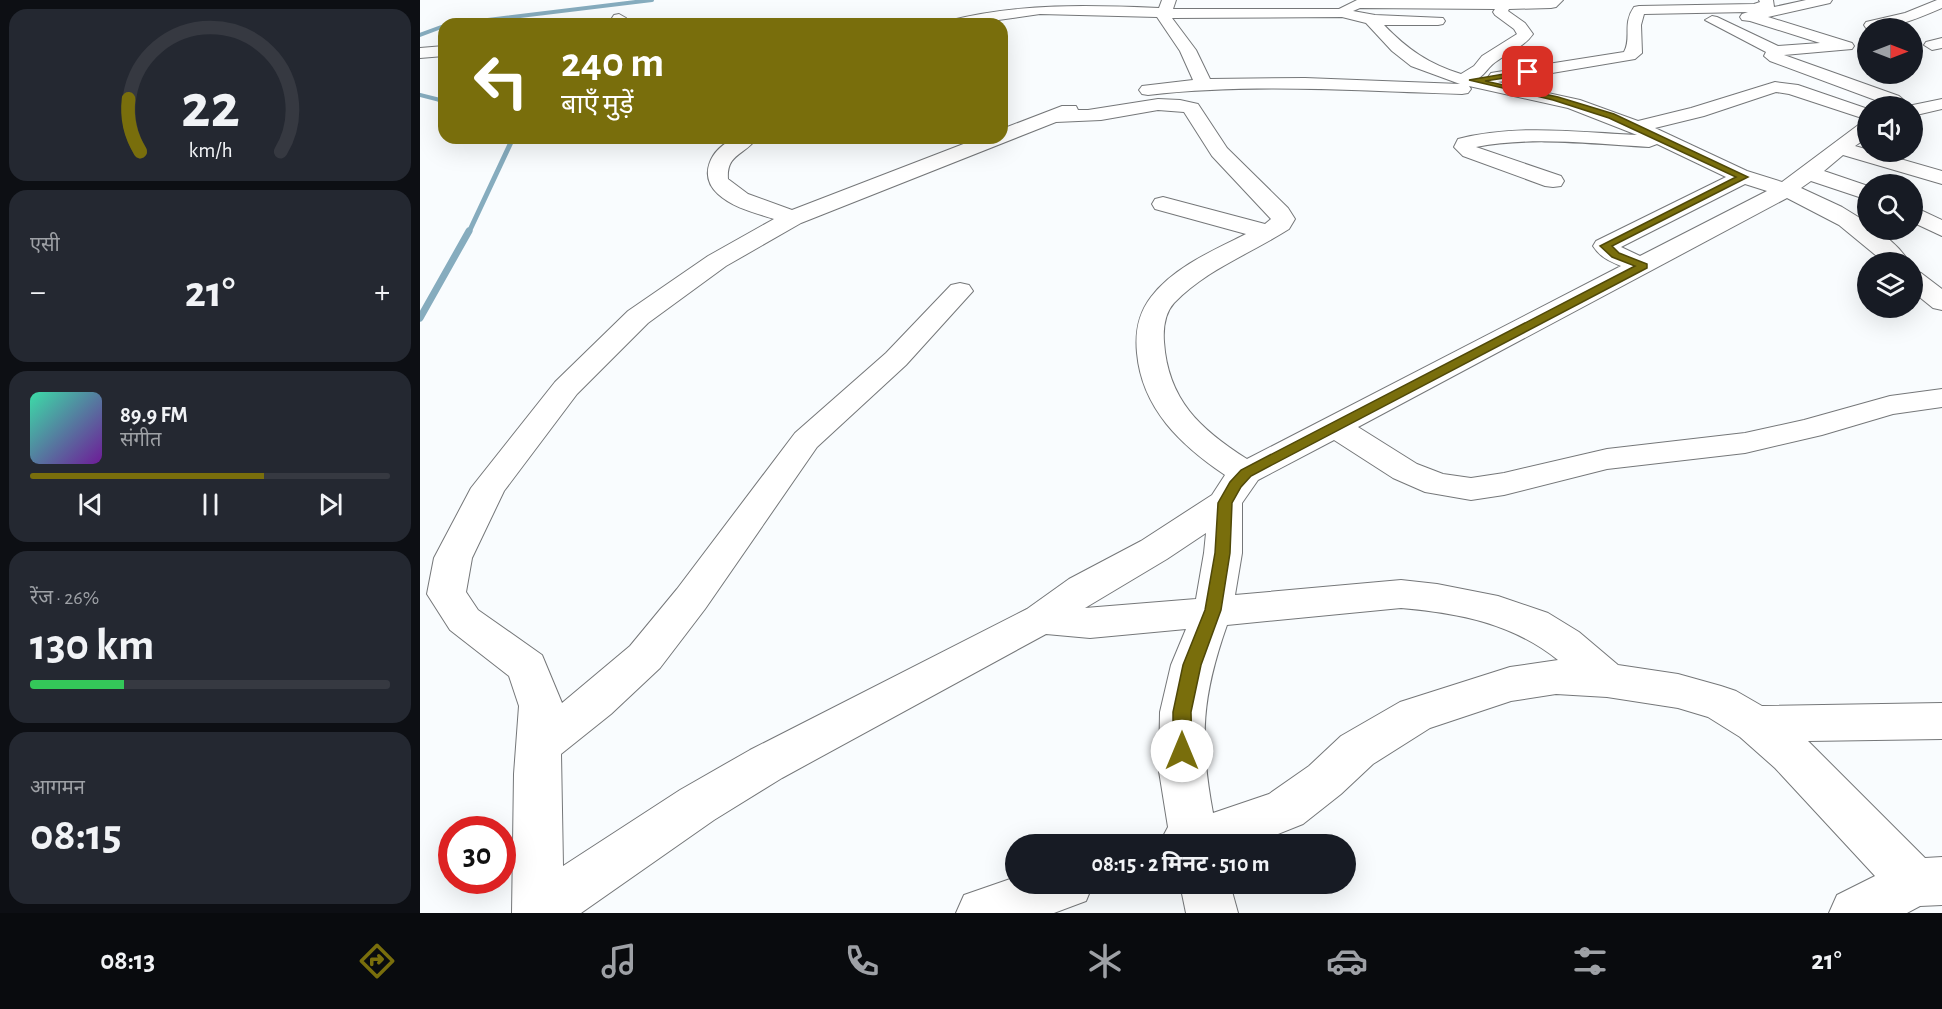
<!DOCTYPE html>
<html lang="hi">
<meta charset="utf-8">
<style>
:root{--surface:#171b24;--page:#242831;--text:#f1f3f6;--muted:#9ea1a6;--line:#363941;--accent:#796e0c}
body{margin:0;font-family:"Alegreya Sans","Noto Sans Devanagari",sans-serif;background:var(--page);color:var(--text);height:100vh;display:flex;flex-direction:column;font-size:22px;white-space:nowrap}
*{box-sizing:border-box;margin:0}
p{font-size:20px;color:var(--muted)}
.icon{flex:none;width:33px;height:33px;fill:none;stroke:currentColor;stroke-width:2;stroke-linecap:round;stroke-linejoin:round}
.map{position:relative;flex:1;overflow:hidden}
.panel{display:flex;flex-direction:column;gap:9px;padding:9px;background:#0d0f14;width:420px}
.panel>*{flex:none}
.hud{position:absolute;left:18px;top:18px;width:570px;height:126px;border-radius:18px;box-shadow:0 6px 24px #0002;background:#796e0c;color:#fff;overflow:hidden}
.needle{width:39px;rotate:90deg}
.controls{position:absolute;left:1437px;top:18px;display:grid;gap:12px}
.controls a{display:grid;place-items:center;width:66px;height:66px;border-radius:50%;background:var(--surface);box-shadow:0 6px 24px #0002;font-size:30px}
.speed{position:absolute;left:18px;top:816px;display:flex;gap:12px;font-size:30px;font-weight:700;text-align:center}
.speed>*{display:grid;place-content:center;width:78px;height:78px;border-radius:50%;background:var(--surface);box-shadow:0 6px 24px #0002;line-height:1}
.speed .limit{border:9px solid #d22;background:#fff;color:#111}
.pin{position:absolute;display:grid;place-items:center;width:51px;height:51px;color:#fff;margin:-26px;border-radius:12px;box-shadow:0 3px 9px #0006}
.me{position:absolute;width:66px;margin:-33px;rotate:0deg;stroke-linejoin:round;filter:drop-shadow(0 0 4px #0008)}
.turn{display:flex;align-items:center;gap:21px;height:126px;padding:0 24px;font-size:27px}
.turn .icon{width:78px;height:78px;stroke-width:2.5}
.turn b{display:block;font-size:42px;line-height:51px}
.big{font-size:45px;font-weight:700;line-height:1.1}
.panel .widget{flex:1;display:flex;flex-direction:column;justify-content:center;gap:9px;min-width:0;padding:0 21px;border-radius:18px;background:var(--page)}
.panel .dial{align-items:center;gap:0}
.dial svg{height:156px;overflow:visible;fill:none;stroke:var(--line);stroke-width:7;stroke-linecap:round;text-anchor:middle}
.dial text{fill:var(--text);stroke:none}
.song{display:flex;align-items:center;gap:18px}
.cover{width:72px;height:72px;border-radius:9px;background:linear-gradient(135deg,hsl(160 70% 55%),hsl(280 70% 35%))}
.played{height:6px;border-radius:3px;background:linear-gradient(90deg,var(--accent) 65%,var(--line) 65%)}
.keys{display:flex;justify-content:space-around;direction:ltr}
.heat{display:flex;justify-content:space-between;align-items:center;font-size:33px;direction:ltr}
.charge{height:9px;border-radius:4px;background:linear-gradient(90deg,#34c759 26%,var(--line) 0)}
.trip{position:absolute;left:585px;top:834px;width:351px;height:60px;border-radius:30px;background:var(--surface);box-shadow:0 6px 24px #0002;font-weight:700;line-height:60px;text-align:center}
.menu{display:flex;height:96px;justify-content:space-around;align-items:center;background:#090b0e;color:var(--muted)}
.menu .icon{width:42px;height:42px}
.menu .current{color:var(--accent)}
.menu b{font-size:27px;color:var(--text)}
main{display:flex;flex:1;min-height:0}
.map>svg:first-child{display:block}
</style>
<main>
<section class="panel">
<div class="widget dial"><svg viewBox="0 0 100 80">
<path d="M14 69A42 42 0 1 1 86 69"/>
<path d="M14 69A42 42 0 0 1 8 42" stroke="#796e0c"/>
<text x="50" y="56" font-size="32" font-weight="700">22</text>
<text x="50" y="72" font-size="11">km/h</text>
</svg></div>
<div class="widget"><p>एसी</p>
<div class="heat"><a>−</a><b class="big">21°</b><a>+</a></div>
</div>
<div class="widget">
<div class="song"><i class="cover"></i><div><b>89.9 FM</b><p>संगीत</p></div></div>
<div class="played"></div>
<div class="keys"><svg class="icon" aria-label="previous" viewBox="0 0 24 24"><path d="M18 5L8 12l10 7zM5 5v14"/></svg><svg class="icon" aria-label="pause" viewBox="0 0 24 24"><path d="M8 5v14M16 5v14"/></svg><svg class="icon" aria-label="next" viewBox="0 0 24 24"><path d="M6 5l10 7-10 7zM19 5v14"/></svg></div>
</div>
<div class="widget"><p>रेंज · 26%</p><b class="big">130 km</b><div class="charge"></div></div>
<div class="widget"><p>आगमन</p><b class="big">08:15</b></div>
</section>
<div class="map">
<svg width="1522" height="913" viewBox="0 0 1522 913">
<rect width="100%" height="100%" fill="#f9fcfe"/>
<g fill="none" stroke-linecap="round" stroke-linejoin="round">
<g stroke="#86acbe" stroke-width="4">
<polyline points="35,24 232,0"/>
<polyline points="0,35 24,26"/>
<polyline points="0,95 24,101"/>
</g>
<g stroke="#86acbe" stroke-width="5">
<polyline points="20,100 24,101"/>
<polyline points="49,232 93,138"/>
</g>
<polyline stroke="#86acbe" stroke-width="7" points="0,318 49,231"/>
<defs>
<g id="minor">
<path d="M742,0H756L753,9H919L937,0H1143L1136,7L1131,8L1089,9L1088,11L1105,23L1113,34C1104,47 1089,52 1077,61C1069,66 1066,73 1059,78L1071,81L1068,77L1071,73L1077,72L1204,52C1212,38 1202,24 1214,7L1219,6L1334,4L1340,2L1339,0H1353L1354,7L1386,0H1412L1410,3L1348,17L1432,43L1434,46L1432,49L1364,55L1479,96L1487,103L1485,106H1465L1466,104L1350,61L1344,56L1346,52L1285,20L1292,16L1297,17L1358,46L1400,43L1330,21L1322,20L1320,17L1322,14L1328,12L1224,14L1221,25L1222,53L1215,59L1078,82L1160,100L1218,121L1271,108L1355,82L1378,85L1448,109V120L1369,94L1356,92L1284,116L1235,128L1327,171L1362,182L1441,123L1448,121V137L1435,146L1522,171V184L1423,155L1404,171L1448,186V200L1391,181L1381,188L1422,207L1448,223V230C1463,230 1482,250 1489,262H1464L1419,225L1367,198L938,427L997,464L1023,474L1051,478L1084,473L1187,449L1325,433L1384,420L1470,396L1522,389V407L1473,414L1402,435L1325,453L1187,469L1084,495L1051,500L1005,492L973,478L914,440L838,480L822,503V553L815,595L981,580L1017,584L1078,596L1128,613L1159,632L1198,665L1258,674L1301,686L1316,691L1342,706L1522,703V739L1388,741L1505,858L1522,857V905L1500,906L1487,913H1409L1417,895L1455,876L1355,768L1320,737L1288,717L1258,708L1187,697L1136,694L1091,701L1010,728L953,764L921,794L883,824L843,840L832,844H739L748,827L739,771L740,712L751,665L766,629L670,638L626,634L362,778L294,820L161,913H92L94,774L99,706L89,676L30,630L7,594L14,558L51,488L135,382L208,311L288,256L354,219C336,213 313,208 298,194C278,176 290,149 314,139C320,136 330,138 337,138C325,155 306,154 308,179L328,194L372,210L559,138H582V129L642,106H656L658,110H668L738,99L760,100L778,104L807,148L868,208L875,219L869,229C830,254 787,269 754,303C745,313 743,328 744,342C748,400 780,429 827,459L1201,266C1189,261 1180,257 1173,246L1176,241L1306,177L1237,144L1229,147C1172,144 1112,136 1056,147L1141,176L1144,181L1141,186L1133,187L1125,186L1043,156L1034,147L1038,139C1096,124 1157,132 1217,135L1148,108L1049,86L1051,89L1048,93L1042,94C937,91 833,83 728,95L722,94L719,90L722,86L773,80L760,51L737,17L620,14L550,24H525L532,20C601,3 668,5 739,8ZM940,8L1075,9L1073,12L1075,15L1094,29L1097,34L1062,56L1054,66L1041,74C1009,64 987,49 964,25H1018L1023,24L1025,21L1023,18L955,15L933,11ZM922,17L946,23L972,51L991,66L1040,84L885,78L790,79L776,50L752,18ZM738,110L764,112L792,156L851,219L845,224L743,197L735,199L732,204L735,209L826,234C794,250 754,267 731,297C718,314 715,332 717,353C722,409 761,445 805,475L792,495L721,541L649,579L607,609L330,750L260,790L143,866L141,754L191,714L240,668L285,609L397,447L486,365L553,291L549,285L540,283L531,285L466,353L375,433L257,589L210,646L142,703L122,655L58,610L46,592L52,558L84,491L157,394L228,323L306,266L381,223L636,122L681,120ZM1325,184L1347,191L1220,256L1201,247ZM786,533L784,553L776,599L665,608L747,559ZM981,608C1038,613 1092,623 1138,660L1090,667L980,702L921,736L889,766L849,794L793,813C779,738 782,696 807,625Z"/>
<path d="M1517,0H1522V8C1499,18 1471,30 1446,28L1444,25L1446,22L1485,13Z"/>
<polygon points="199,14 206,18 202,24 188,24 194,15"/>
<polygon points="255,19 260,20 262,24 225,24 232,20"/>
<polygon points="1522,38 1522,48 1512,50 1504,45 1506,42"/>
<polygon points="24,46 24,56 0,58 0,48"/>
<polygon points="1522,99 1522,109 1492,116 1492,106 1488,106"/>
<polygon points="1492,206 1522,220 1522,236 1492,222"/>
<polygon points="1492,270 1501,273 1522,289 1522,310 1513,308 1492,291"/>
<polygon points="596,877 596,884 673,884 666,901 634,913 536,913 544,895"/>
<polygon points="760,884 810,884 818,913 766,913"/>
</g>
</defs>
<use href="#minor" stroke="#757779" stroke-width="2"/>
<use href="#minor" fill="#fff" fill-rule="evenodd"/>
</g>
<polygon fill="#796e0c" stroke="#4f4808" stroke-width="1.5" points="1108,70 1111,74 1065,81 1138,97 1194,114 1328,177 1192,246 1199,253 1227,264 1227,268 831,476 821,487 812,503 810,553 801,610 781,665 771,712 772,751 769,757 762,759 756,757 753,751 753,712 763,665 785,610 795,553 798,503 810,482 821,470 1215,266 1192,257 1180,246 1316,177 1189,118 1133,100 1049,80"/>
</svg>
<div class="controls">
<a><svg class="needle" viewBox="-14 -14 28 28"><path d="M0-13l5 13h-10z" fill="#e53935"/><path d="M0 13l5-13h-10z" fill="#9ea1a6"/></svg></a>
<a><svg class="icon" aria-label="sound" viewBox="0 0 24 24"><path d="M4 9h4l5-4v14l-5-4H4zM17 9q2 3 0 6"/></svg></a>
<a><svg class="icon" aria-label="search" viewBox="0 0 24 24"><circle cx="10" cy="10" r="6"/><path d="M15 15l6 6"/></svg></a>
<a><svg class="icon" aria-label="layers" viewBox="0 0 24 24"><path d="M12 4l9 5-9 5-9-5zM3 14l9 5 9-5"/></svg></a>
</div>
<div class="speed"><div class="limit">30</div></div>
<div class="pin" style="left:1108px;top:72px;background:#d93025"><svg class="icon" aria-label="arrive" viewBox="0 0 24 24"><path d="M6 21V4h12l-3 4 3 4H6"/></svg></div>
<svg class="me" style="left:762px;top:751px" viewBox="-20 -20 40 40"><circle r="19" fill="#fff"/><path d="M0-13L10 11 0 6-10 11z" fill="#796e0c"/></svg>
<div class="trip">08:15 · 2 मिनट · 510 m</div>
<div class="hud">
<div class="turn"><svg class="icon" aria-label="left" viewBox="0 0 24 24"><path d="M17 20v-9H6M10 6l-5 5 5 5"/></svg><div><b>240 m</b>बाएँ मुड़ें</div></div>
</div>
</div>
</main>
<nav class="menu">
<b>08:13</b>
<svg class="icon current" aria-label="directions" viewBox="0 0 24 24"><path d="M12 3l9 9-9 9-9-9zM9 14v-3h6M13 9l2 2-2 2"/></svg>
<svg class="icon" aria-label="music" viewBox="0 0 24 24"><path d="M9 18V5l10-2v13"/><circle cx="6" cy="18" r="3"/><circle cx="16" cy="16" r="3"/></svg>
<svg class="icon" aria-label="phone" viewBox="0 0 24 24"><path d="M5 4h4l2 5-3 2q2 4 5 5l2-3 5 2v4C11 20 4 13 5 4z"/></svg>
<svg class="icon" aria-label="climate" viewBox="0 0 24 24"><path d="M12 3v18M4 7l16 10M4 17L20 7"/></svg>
<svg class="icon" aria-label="car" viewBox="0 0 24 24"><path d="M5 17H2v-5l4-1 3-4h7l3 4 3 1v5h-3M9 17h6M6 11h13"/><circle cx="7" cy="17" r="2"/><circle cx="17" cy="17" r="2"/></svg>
<svg class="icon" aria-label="filters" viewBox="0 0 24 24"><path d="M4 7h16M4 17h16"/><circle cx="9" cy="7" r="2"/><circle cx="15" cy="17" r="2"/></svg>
<b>21°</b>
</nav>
